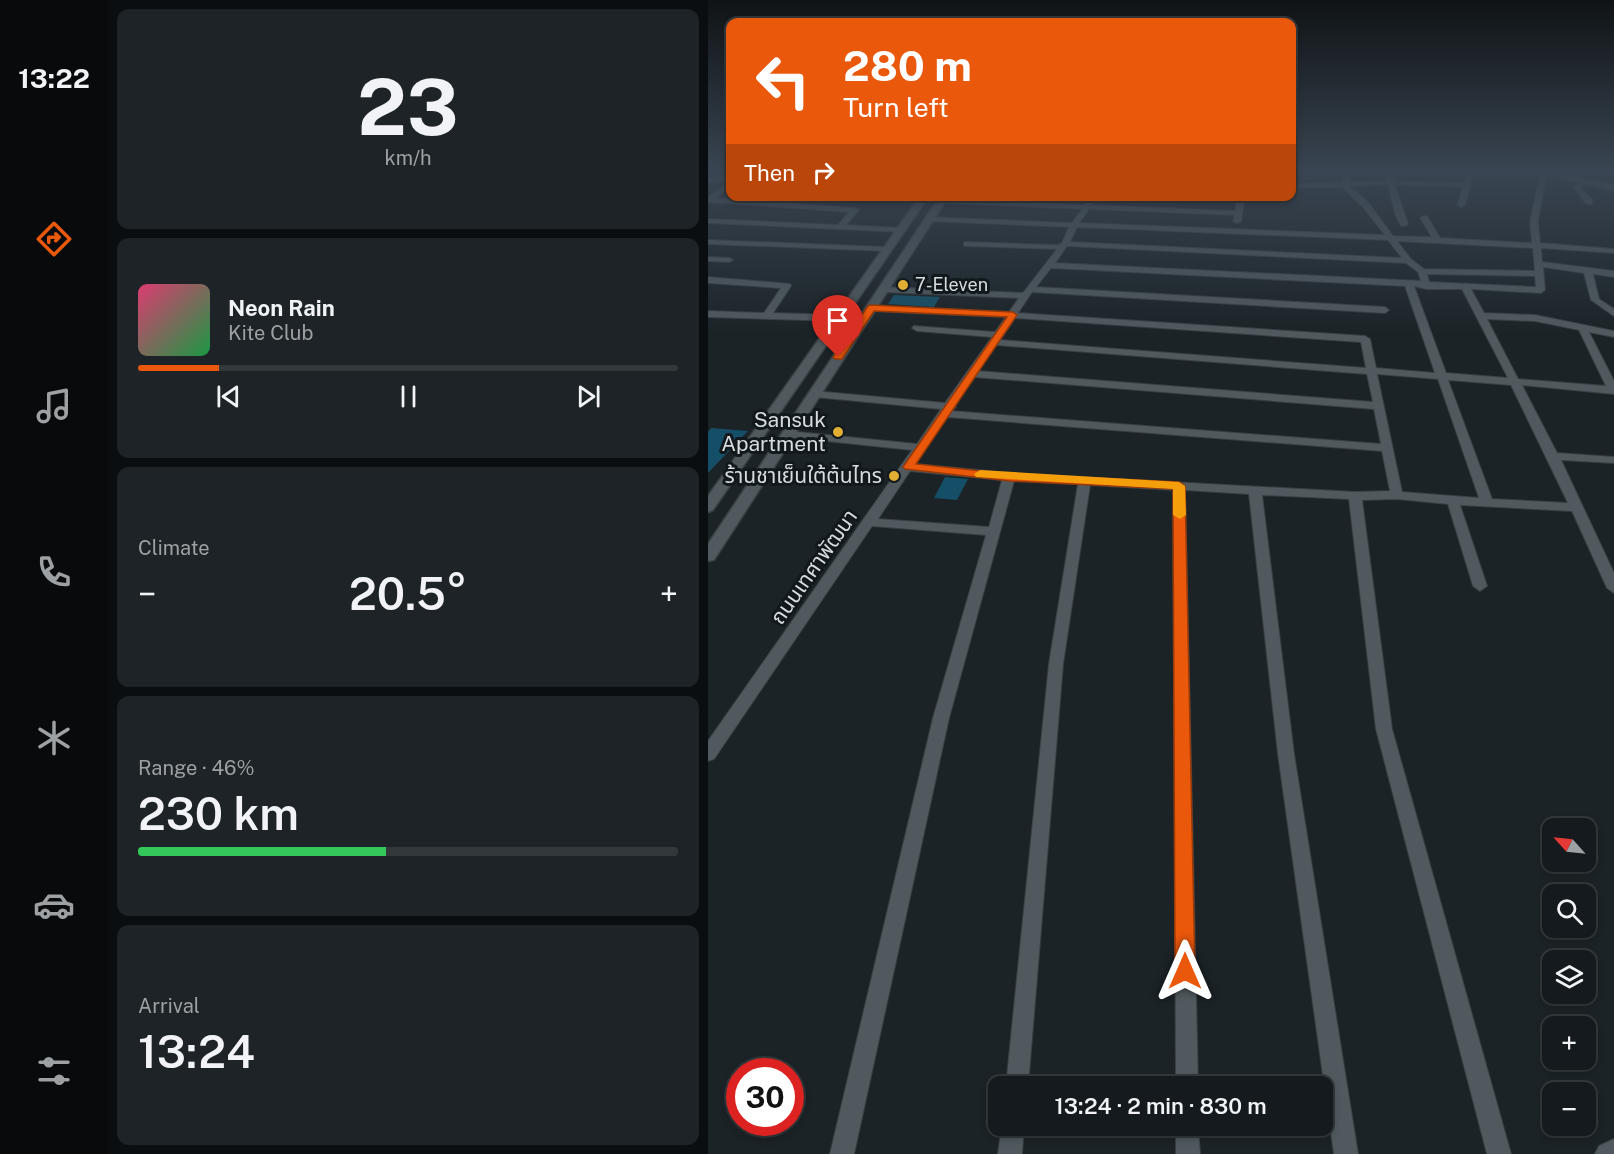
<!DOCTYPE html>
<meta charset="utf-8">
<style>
:root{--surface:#141a1d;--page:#1d2326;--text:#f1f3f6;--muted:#9da1a4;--line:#33383b;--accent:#ea580c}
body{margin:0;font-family:"Public Sans","Noto Sans Thai",sans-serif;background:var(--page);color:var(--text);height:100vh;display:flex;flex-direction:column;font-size:22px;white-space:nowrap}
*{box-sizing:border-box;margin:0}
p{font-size:20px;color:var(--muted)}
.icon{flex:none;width:33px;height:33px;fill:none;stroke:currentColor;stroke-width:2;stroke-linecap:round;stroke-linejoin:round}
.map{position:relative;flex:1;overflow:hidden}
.panel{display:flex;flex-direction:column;gap:9px;padding:9px;background:#0b0e10;width:600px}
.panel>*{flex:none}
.top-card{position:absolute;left:18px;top:18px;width:570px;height:183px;border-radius:12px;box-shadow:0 3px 9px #0003,0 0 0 2px var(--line);background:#ea580c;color:#fff;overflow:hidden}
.needle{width:39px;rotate:297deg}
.buttons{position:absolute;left:834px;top:818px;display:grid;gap:12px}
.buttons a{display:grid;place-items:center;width:54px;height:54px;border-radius:12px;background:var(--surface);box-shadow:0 3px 9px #0003,0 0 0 2px var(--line);font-size:30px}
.speed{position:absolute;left:18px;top:1058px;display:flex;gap:12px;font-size:30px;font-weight:700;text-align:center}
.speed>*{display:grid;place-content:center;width:78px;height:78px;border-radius:50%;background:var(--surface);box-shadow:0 3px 9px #0003,0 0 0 2px var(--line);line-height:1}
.speed .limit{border:9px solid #d22;background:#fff;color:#111}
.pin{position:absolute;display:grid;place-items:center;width:51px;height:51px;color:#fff;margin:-62px -26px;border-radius:50% 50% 50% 0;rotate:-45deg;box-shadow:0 0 6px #0007}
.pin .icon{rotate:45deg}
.me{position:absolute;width:66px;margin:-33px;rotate:0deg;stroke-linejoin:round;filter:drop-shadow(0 0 4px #0008)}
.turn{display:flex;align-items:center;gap:21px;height:126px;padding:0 18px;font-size:27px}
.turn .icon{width:78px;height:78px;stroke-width:2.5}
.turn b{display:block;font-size:42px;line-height:51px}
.then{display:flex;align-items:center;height:57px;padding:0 18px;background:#0003;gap:12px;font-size:22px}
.big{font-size:45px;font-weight:600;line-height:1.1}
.panel .card{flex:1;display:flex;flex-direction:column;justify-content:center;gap:9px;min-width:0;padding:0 21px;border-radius:12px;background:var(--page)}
.panel .dial{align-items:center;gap:0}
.dial b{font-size:78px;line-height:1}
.song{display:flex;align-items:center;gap:18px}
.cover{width:72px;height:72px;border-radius:9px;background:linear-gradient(135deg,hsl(340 70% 55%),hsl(140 70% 35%))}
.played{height:6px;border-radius:3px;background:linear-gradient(90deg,var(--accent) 15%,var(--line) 15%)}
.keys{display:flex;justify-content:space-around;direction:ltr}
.heat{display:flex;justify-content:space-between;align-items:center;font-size:33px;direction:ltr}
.charge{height:9px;border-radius:4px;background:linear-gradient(90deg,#34c759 46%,var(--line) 0)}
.trip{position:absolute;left:280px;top:1076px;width:345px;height:60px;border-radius:12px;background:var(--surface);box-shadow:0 3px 9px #0003,0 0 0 2px var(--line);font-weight:600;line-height:60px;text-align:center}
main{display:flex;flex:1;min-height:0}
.dock{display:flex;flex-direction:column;width:108px;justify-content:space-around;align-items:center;background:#080a0c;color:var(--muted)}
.dock .icon{width:42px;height:42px}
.dock .on{color:var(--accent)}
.dock b{font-size:27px;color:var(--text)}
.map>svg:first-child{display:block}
</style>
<main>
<nav class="dock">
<b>13:22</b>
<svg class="icon on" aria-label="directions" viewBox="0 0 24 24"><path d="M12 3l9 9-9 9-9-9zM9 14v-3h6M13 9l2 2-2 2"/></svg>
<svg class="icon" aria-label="music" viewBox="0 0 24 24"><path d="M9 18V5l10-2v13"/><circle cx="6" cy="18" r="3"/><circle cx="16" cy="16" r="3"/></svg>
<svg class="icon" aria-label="phone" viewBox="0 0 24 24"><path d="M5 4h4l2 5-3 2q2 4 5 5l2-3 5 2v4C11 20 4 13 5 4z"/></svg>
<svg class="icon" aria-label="climate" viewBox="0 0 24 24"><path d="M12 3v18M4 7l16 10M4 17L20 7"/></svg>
<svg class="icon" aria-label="car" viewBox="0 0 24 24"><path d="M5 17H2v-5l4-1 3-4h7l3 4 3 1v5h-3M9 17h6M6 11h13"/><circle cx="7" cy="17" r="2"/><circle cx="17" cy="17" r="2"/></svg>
<svg class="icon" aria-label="filters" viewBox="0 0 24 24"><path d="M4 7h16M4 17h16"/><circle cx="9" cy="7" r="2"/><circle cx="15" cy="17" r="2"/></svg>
</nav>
<section class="panel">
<div class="card dial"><b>23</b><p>km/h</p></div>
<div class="card">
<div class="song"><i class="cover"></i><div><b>Neon Rain</b><p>Kite Club</p></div></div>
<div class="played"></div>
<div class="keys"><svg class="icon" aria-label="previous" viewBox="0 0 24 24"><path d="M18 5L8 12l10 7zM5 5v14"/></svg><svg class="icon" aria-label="pause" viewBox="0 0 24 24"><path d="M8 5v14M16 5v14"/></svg><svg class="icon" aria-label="next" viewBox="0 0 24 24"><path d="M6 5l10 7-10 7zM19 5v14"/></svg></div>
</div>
<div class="card"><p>Climate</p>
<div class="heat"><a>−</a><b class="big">20.5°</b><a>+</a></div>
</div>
<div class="card"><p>Range · 46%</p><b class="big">230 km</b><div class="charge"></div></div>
<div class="card"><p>Arrival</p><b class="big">13:24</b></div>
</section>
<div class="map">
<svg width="906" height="1154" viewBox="0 0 906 1154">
<rect width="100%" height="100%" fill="#1b2327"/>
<g fill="#154f67">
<polygon points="186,295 232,297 226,307 180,304"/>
<polygon points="3,428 40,431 0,473 0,432"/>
<polygon points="237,477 260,479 249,500 226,498"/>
</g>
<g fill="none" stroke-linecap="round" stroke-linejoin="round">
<defs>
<g id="minor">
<path d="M635,172H641V182L679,181L677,172H683L686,181L756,183L760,172H766L757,205L753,207L749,205L755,187L687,185L700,224L696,226H693L687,214L680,185L641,186L660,202L685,236L724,237L712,218L716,216H719L732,238L824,243L822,221L833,172H839L830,221L832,243L906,249V253L833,248L834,262L906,271V277L885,274L891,299L906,309V316L883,300L876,273L835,267L837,290L833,293L763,289L776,313L827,315L906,331V337L881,332L906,381V394L814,385L849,453L906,457V463L853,460L906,573V593L899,588L864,511L752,505L779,586L772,591L765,586L740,504L689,499L654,500L684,729L803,1154H779L668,729L641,499L554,495L586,754L650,1154H626L570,754L541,494L477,490L490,1086H468L465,490L382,485L355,664L320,1086H298L341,664L370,484L306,481L241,718L146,1154H122L225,718L278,535L164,526L6,759L0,761V741L204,450L80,437L74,434L80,431L209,444L233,409L106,397L101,394L106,391L237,403L284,337L209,331L204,328L206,326L287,332L298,317L163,311L159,308L160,306L301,312L311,298L176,292L173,291V287L315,293L349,249L259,246H256V242L350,245L354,243L361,227L221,221L217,219L218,217L364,223L374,209L234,203L230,201L231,199L376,205L382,196H389L383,205L527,211L530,196H537L533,221L529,223L525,221L527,215L381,209L371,223L677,235L654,206L634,187L584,188V184L634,182ZM369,227L680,240L694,258L362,242ZM689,241L825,248L827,271L716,269L703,259ZM359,246L698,263L710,272L713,281L347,263ZM343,268L697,286L727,373L668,368L662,339L657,336L310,313L324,292L677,313L681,310L677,307L328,287ZM719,274L827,276L828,287L721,282ZM706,286L718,289H754L800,378L738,373ZM307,318L653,342L658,368L292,340ZM779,319L827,321L871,330L898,386L810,379ZM288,345L659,374L665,402L270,371ZM669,374L730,379L771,498L694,492ZM266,377L666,409L673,444L243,411L248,407L247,405ZM740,380L803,385L860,503L784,499ZM239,417L674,451L682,491L647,492L301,473L207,464ZM202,471L294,480L281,527L170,519Z"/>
<polygon points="875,179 878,181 873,188 884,200 884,204 878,204 866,188"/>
<polygon points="22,182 22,187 7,198 147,208 151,210 138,225 193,228 197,230 193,232 0,223 0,219 130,225 141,212 0,202 0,197"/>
<polygon points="0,240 179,247 183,249 179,251 0,244"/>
<polygon points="0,257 21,258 25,260 21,262 0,261"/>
<polygon points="0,277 82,284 83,286 65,313 132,315 137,318 132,321 0,317 0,311 56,313 73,288 0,283"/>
<polygon points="294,1125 316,1125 314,1154 290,1154"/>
<polygon points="468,1125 490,1125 492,1154 468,1154"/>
<polygon points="906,1139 906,1154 887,1154 891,1146"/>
</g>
<g id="tertiary">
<polygon points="830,172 845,172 906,185 906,191"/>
<polygon points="22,176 22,180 0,182 0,178"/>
</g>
<g id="secondary">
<polygon points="212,196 221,196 5,510 0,512 0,496"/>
<polygon points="232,196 241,196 6,560 0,561 0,544"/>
</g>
</defs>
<use href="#minor" stroke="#383e42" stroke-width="2"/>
<use href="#tertiary" stroke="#383e42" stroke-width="3"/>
<use href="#secondary" stroke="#383e42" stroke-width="3"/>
<use href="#minor" fill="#50595e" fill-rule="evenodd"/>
<use href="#tertiary" fill="#50595e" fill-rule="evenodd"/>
<use href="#secondary" fill="#50595e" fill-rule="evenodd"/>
</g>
<linearGradient id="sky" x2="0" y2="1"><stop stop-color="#0f1315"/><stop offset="0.51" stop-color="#394552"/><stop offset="1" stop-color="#394552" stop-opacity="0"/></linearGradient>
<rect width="906" height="334" fill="url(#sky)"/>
<polygon fill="#ea580c" stroke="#983908" stroke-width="1.5" points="163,305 305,312 309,315 208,464 302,474 471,482 477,486 487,971 485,978 477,981 470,978 467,971 465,489 302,481 197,469 195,467 299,317 166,311 134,359 127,359 125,357 160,306"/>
<polygon fill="#f59e0b" points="272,470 471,482 477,486 478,515 472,519 465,515 465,489 268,477 266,474"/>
<g fill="#e1af34" stroke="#12191d" stroke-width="2">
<circle cx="195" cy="285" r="6"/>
<circle cx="130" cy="432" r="6"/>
<circle cx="186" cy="476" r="6"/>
</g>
<g text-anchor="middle" stroke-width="6" stroke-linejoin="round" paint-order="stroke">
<g font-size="18" fill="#d7dcdf" stroke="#12191d" text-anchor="start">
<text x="207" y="291">7-Eleven</text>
</g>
<g font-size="21" fill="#d7dcdf" stroke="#12191d" text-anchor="end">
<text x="118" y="427">Sansuk<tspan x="118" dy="24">Apartment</tspan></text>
<text x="174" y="483">ร้านชาเย็นใต้ต้นไทร</text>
</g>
<g font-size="21" fill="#d7dcdf" stroke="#12191d">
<text transform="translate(106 567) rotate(-55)" y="7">ถนนเทศาพัฒนา</text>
</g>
</g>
</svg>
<div class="buttons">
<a><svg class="needle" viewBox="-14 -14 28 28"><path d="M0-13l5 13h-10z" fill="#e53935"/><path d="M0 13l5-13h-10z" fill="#9da1a4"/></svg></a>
<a><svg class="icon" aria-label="search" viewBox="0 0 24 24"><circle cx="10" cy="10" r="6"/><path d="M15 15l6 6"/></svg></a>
<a><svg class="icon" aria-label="layers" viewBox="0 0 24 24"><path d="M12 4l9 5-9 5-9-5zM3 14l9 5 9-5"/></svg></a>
<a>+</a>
<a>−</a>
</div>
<div class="speed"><div class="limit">30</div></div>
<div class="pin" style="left:130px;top:357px;background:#d93025"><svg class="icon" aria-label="arrive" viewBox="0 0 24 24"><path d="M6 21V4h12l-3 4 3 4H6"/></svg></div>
<svg class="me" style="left:477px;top:971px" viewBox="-20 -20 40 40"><path d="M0-17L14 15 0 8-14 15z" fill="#ea580c" stroke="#fff" stroke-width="4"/></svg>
<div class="trip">13:24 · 2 min · 830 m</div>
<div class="top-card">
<div class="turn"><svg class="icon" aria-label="left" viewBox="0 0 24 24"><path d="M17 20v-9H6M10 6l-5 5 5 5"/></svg><div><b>280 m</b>Turn left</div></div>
<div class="then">Then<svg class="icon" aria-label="right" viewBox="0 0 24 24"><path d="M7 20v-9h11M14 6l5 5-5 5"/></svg></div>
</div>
</div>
</main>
